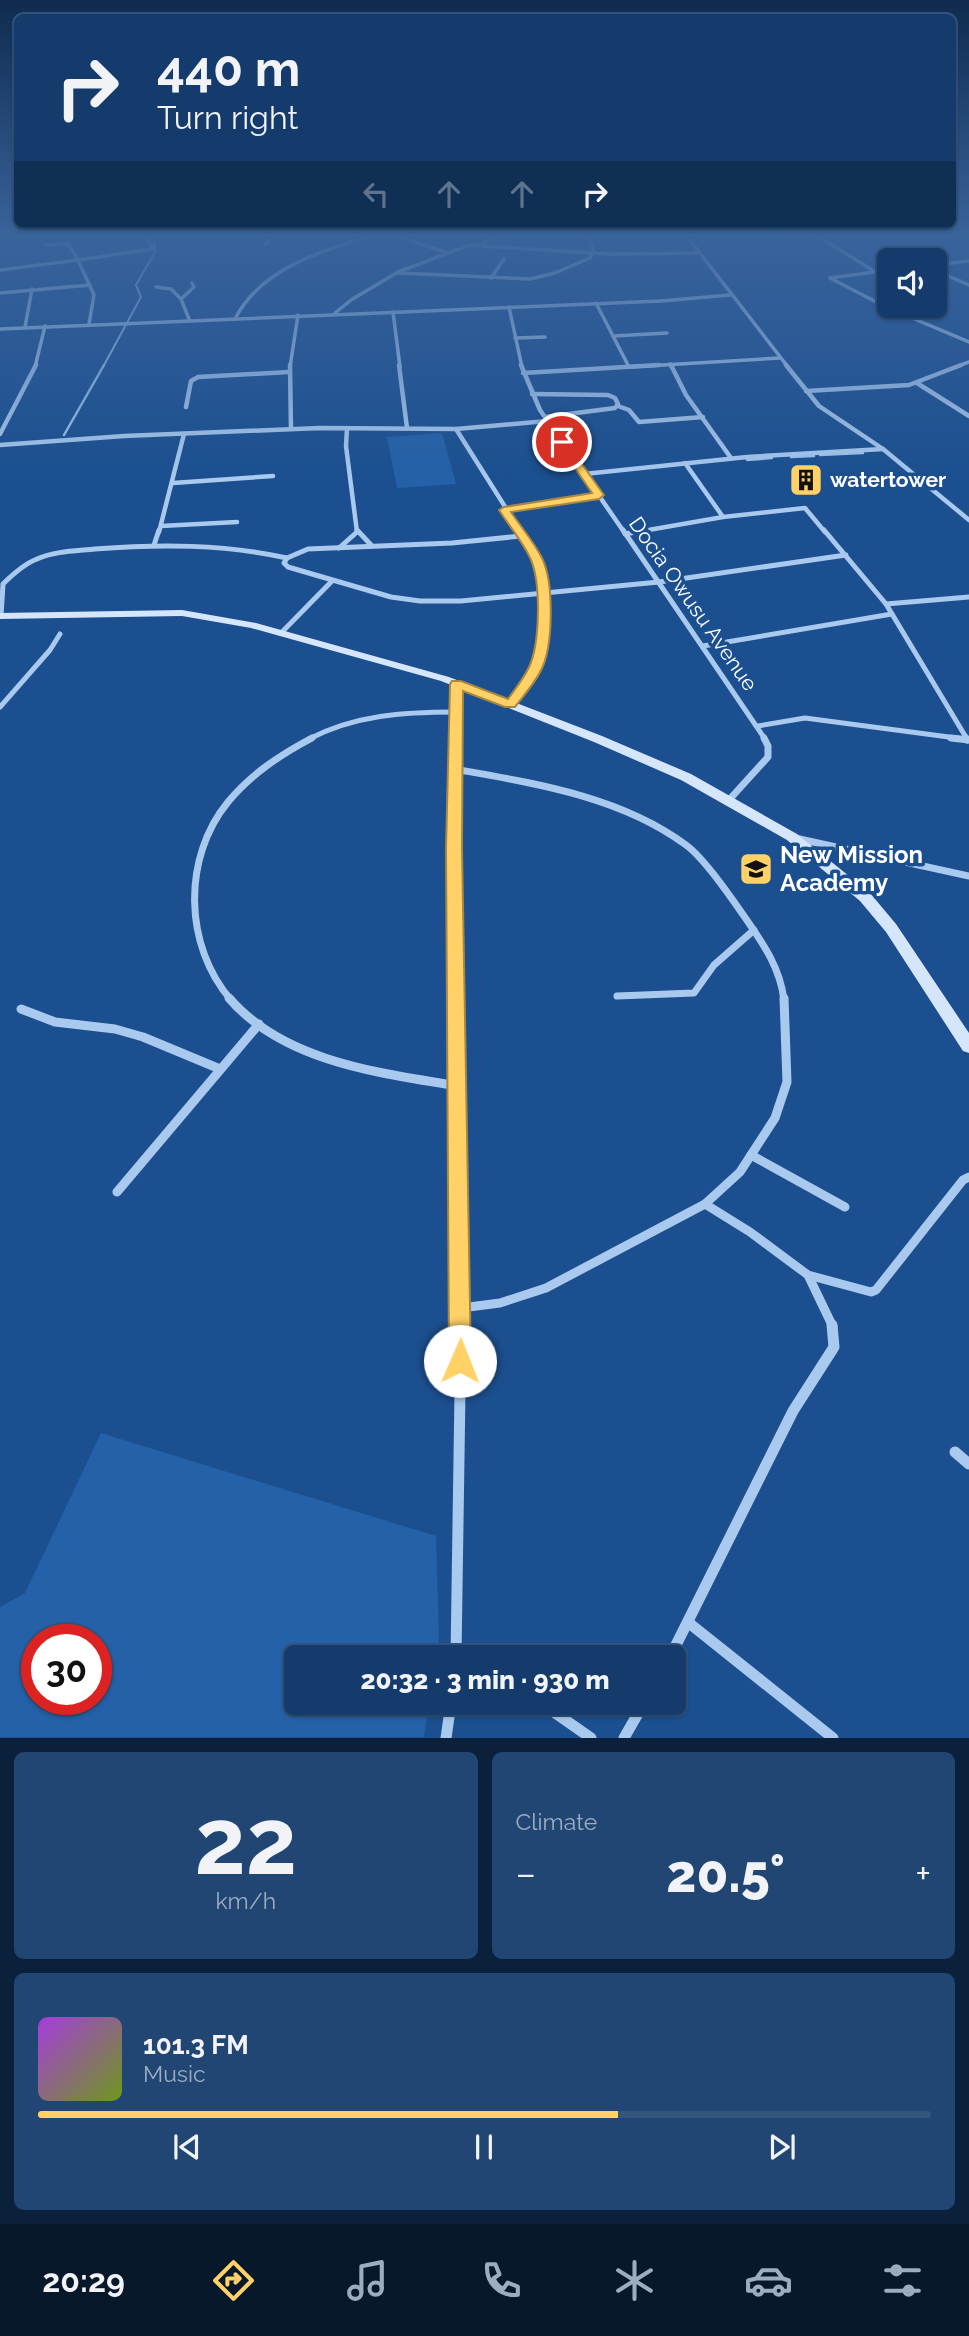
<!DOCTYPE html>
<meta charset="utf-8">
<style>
:root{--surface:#143b6b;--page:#214673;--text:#f1f3f6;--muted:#9dadc1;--line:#33557e;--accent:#ffd166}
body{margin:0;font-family:Raleway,sans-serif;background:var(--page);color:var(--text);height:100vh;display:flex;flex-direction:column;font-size:26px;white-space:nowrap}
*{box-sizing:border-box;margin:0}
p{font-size:23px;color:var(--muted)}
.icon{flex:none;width:38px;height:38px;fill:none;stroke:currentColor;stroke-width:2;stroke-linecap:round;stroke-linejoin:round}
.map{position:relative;height:1738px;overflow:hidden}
.details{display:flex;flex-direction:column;gap:14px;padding:14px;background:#0b203b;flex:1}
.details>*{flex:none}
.top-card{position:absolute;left:14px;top:14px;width:942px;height:214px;border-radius:10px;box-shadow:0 2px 5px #0004,0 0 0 2px var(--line);background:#143b6b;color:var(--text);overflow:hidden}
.tools{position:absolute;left:877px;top:248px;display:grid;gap:14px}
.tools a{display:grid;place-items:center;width:70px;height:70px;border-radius:10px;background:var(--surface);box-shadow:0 2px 5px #0004,0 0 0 2px var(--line);font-size:35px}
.speed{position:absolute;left:21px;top:1624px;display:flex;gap:14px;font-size:35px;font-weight:700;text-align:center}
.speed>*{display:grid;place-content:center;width:91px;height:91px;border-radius:50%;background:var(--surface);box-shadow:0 2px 5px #0004,0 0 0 2px var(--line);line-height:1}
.speed .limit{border:10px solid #d22;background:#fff;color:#111}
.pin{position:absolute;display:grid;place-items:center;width:60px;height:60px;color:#fff;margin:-30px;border:4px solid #fff;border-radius:50%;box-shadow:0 2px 7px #0007}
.me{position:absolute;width:77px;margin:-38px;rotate:1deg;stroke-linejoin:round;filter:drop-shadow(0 0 5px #0008)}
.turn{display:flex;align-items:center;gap:24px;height:147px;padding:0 28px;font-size:32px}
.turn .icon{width:91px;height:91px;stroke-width:2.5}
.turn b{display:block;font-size:49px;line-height:60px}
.lanes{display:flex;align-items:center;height:66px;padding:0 28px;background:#0003;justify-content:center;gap:35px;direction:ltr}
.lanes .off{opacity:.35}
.big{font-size:52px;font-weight:800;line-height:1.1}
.details .tile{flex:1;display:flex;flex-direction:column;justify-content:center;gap:10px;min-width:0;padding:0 24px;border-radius:10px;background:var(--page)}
.details .dial{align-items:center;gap:0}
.dial b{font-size:91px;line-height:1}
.song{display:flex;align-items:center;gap:21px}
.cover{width:84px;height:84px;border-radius:10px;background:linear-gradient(135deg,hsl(280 70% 55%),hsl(80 70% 35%))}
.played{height:7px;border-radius:4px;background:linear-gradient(90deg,var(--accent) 65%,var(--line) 65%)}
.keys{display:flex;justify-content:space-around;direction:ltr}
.heat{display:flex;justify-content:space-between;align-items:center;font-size:38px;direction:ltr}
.details .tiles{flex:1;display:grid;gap:14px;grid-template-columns:1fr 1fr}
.tile:last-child{grid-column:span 2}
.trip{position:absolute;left:284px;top:1645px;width:402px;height:70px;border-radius:10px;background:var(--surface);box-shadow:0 2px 5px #0004,0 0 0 2px var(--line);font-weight:800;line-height:70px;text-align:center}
.tab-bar{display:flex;height:112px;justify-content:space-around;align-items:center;background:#08182b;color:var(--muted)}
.tab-bar .icon{width:49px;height:49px}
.tab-bar .active{color:var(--accent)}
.tab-bar b{font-size:32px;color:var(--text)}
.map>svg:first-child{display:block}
</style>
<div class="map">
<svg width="969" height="1738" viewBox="0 0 969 1738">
<rect width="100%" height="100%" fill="#1b4f8f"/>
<g fill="#2461a8" fill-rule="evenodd">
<polygon points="442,433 456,484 397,488 387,437"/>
<path d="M101,1433L436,1536L439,1638L436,1657H296V1703H429L424,1737H0V1607L25,1593ZM37,1640H96V1699H37Z"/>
</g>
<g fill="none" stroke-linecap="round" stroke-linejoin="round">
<g stroke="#9cc4f0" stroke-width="2">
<polyline points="0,237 15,235"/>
<polyline points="103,367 141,297 136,285 156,250 152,235"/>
</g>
<g stroke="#9cc4f0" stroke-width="2.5">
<polyline points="64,435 104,365"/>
<polyline points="820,455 863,453"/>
<polyline points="791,457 814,456"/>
<polyline points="747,460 772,458"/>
</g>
<g stroke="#a9c9ee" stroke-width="3.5">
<polyline points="394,235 448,253"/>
<polyline points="686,235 788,367"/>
<polyline points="816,235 874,271"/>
<polyline points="483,244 494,235"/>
<polyline points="266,245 272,235"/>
<polyline points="934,265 969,261"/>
<polyline points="0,270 78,260 68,243 46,245"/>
<polyline points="934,270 969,285"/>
<polyline points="399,273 530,279 555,273 590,258 593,253 590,235"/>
<polyline points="491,278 504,259"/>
<polyline points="830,278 886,307 969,342"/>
<polyline points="830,278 889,270"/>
<polyline points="156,287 171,289 181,299"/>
<polyline points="0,293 90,285"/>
<polyline points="596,303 629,367"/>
<polyline points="509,307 522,367"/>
<polyline points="393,312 400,367"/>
<polyline points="335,313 351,300 398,272 469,245 608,254 698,253"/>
<path d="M236,317C263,267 324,250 375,235"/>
<polyline points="189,319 181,299 194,287 192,283"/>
<polyline points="89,324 94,295 78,260 153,249 145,235"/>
<polyline points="25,327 32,289"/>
<polyline points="0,329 661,301 730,295"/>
<polyline points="613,336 667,333"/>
<polyline points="515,338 545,337"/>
<polyline points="670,364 671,367"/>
<polyline points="35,367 45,326"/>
<polyline points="290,367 298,315"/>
<polyline points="629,367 780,358"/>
<polyline points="956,367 969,362"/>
</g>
<g stroke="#a9c9ee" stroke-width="4.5">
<polyline points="290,365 291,429"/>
<polyline points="399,365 407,428"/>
<polyline points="521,365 540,410 624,532"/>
<polyline points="671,365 686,395 731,458"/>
<polyline points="786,365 819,406 883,449 969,520"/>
<polyline points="523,373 659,365"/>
<polyline points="917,383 969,416"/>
<polyline points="806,391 909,385 961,365"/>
<polyline points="532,394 608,395 615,398 618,404 615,408 545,417"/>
<polyline points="618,406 629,410 639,422 703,417"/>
<polyline points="186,407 191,381 198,377 289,372"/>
<polyline points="347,428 346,446 357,532"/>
<polyline points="456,429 521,532"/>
<polyline points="0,434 36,365"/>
<polyline points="0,445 124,436 320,428 456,429 547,421"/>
<polyline points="685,463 723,517"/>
<polyline points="584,474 747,457 883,449"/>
<polyline points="173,483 273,476"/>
<polyline points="504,510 599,495"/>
<polyline points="161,526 237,522"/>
<polyline points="159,532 184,434"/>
<polyline points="637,532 723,517 805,508 825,532"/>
</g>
<g stroke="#a9c9ee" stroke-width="5">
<polyline points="357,530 372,546"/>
<polyline points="623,530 765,739"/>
<polyline points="824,530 886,604 967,739"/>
<polyline points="625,534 647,530"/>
<polyline points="154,545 159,530"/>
<polyline points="339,548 357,532"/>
<polyline points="287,558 308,549 452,543 521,536"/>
<polyline points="886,604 969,597"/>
<path d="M1,616L3,584C13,574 24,564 37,559C55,551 76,551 95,549C160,544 223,544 287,558L284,563L288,567L391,597L420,601H461L659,582L846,555"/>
<polyline points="281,633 332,581"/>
<polyline points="703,646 892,614"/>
<path d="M510,704C518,694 527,684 533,673C549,641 549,591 537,559C533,549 525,539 520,530"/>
<polyline points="0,707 50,650 60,634"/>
<polyline points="758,726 805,718 964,739"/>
<path d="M309,739C355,715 404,712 455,712"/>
<polyline points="456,739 457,684"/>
</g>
<g stroke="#a9c9ee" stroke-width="7">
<polyline points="456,738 454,848 456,1000"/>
<polyline points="951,738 969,740"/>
<polyline points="966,738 967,740"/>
<path d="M454,769C533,783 620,796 686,845C705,859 732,899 746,919C764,945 780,968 784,1000"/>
<polyline points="729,800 768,757 768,746 764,738"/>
<polyline points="795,838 969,876"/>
<polyline points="617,996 694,993 714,965 754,930"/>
<path d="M231,1000C184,946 182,858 228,802C251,774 280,755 312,738"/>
</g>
<g stroke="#a9c9ee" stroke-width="9">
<path d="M229,998C284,1062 380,1073 458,1086"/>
<polyline points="456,998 461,1327"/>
<polyline points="21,1009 55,1022 115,1029 143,1037 220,1069"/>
<polyline points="751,1155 845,1207"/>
<polyline points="117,1192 259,1024"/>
<polyline points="705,1204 750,1232 808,1275 871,1292 876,1290 963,1180 969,1177"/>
<polyline points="808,1275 833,1327"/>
<polyline points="461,1308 500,1303 546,1288 705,1204 740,1172 775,1118 787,1082 784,998"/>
</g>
<g stroke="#a9c9ee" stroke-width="11">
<polyline points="955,1452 969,1464"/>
<polyline points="689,1623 833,1738"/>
<polyline points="456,1657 461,1325"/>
<polyline points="670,1657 793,1411 834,1347 832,1325"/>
<polyline points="541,1703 591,1738"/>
<polyline points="446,1738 451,1703"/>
<polyline points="624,1738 644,1703"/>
</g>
<polygon fill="#d6e6fa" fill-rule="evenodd" points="182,610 256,623 449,677 602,736 691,774 797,834 870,893 896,924 969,1033 969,1053 963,1051 886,932 860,901 787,840 681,780 594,742 441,681 251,628 182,616 0,619 0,613"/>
</g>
<linearGradient id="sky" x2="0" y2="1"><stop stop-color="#0f2b4f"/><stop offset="0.49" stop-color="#39639b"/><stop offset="1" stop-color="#39639b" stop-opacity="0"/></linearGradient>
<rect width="969" height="478" fill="url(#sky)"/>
<path fill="#ffd166" stroke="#a68842" stroke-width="2" d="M562,439L565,440L604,495L599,499L511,512C521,527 534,542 542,558C554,582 553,642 543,666C537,681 524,695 515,707H505L463,691L462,848L471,1361L468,1369L460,1372L452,1369L449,1361L446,848L450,684L452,681H461L508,699C515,689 524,678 529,667C540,644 541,584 531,560C524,543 509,526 499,510L504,507L592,493L557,442Z"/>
<defs>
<symbol id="building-square" viewBox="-11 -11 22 22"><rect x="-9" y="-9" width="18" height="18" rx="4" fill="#ffd166" stroke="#1b4f8f"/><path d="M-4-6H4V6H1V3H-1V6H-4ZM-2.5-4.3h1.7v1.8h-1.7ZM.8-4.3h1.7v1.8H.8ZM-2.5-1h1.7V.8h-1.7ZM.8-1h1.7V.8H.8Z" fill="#111"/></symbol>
<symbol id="school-square" viewBox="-11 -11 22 22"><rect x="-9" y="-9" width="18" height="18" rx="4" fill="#ffd166" stroke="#1b4f8f"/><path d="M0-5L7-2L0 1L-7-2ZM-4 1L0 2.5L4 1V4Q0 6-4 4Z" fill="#111"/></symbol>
</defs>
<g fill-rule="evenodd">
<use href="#building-square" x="787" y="461" width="38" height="38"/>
<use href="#school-square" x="737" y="850" width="38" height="38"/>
</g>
<g text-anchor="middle" stroke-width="7" stroke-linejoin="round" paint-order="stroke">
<g font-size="21" font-weight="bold" fill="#fff" stroke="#1b4f8f" text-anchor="start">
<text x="830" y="487">watertower</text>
</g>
<g font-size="21" fill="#fff" stroke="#1b4f8f">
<text transform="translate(693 604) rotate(55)" y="7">Docia Owusu Avenue</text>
</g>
<g font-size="24" font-weight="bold" fill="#fff" stroke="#1b4f8f" text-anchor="start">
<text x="780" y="863">New Mission<tspan x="780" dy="28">Academy</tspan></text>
</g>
</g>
</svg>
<div class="tools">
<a><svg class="icon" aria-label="sound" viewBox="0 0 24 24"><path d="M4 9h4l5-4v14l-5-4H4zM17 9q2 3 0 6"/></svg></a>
</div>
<div class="speed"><div class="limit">30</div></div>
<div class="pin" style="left:562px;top:442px;background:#d93025"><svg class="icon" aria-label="arrive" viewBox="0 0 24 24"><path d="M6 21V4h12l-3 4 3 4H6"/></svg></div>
<svg class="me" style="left:460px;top:1361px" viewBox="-20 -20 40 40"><circle r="19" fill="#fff"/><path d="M0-13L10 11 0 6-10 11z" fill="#ffd166"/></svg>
<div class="trip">20:32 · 3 min · 930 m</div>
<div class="top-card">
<div class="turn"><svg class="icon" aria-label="right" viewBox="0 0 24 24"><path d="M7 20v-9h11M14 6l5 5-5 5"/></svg><div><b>440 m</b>Turn right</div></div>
<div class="lanes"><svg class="icon off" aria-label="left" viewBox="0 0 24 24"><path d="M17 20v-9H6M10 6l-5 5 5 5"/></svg><svg class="icon off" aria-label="ahead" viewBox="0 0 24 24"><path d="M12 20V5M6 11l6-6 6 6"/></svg><svg class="icon off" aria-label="ahead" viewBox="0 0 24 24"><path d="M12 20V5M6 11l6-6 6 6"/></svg><svg class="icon" aria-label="right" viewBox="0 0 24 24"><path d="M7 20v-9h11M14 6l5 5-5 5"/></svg></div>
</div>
</div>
<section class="details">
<div class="tiles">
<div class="tile dial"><b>22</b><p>km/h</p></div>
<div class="tile"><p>Climate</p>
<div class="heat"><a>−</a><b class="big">20.5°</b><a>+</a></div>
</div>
<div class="tile">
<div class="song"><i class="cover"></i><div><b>101.3 FM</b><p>Music</p></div></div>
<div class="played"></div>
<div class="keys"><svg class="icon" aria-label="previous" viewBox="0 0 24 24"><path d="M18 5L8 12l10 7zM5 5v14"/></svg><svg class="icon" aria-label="pause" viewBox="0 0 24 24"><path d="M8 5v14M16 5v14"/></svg><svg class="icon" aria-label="next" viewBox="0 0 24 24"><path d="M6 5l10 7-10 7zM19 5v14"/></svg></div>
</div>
</div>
</section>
<nav class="tab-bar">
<b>20:29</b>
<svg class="icon active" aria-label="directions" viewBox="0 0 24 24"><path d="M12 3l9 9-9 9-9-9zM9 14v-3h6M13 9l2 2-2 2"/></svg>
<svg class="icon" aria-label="music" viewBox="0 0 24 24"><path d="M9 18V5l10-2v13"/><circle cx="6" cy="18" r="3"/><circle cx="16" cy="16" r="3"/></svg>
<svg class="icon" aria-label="phone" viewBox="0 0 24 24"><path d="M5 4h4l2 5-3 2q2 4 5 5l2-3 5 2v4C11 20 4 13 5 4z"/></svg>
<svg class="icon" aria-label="climate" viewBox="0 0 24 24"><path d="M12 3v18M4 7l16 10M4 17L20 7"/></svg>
<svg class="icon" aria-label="car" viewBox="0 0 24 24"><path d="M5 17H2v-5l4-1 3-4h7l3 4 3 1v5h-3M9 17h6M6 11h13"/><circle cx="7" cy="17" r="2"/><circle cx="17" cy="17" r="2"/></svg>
<svg class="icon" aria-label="filters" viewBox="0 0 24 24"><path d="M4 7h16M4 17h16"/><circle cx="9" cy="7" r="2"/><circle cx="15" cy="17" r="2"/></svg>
</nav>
